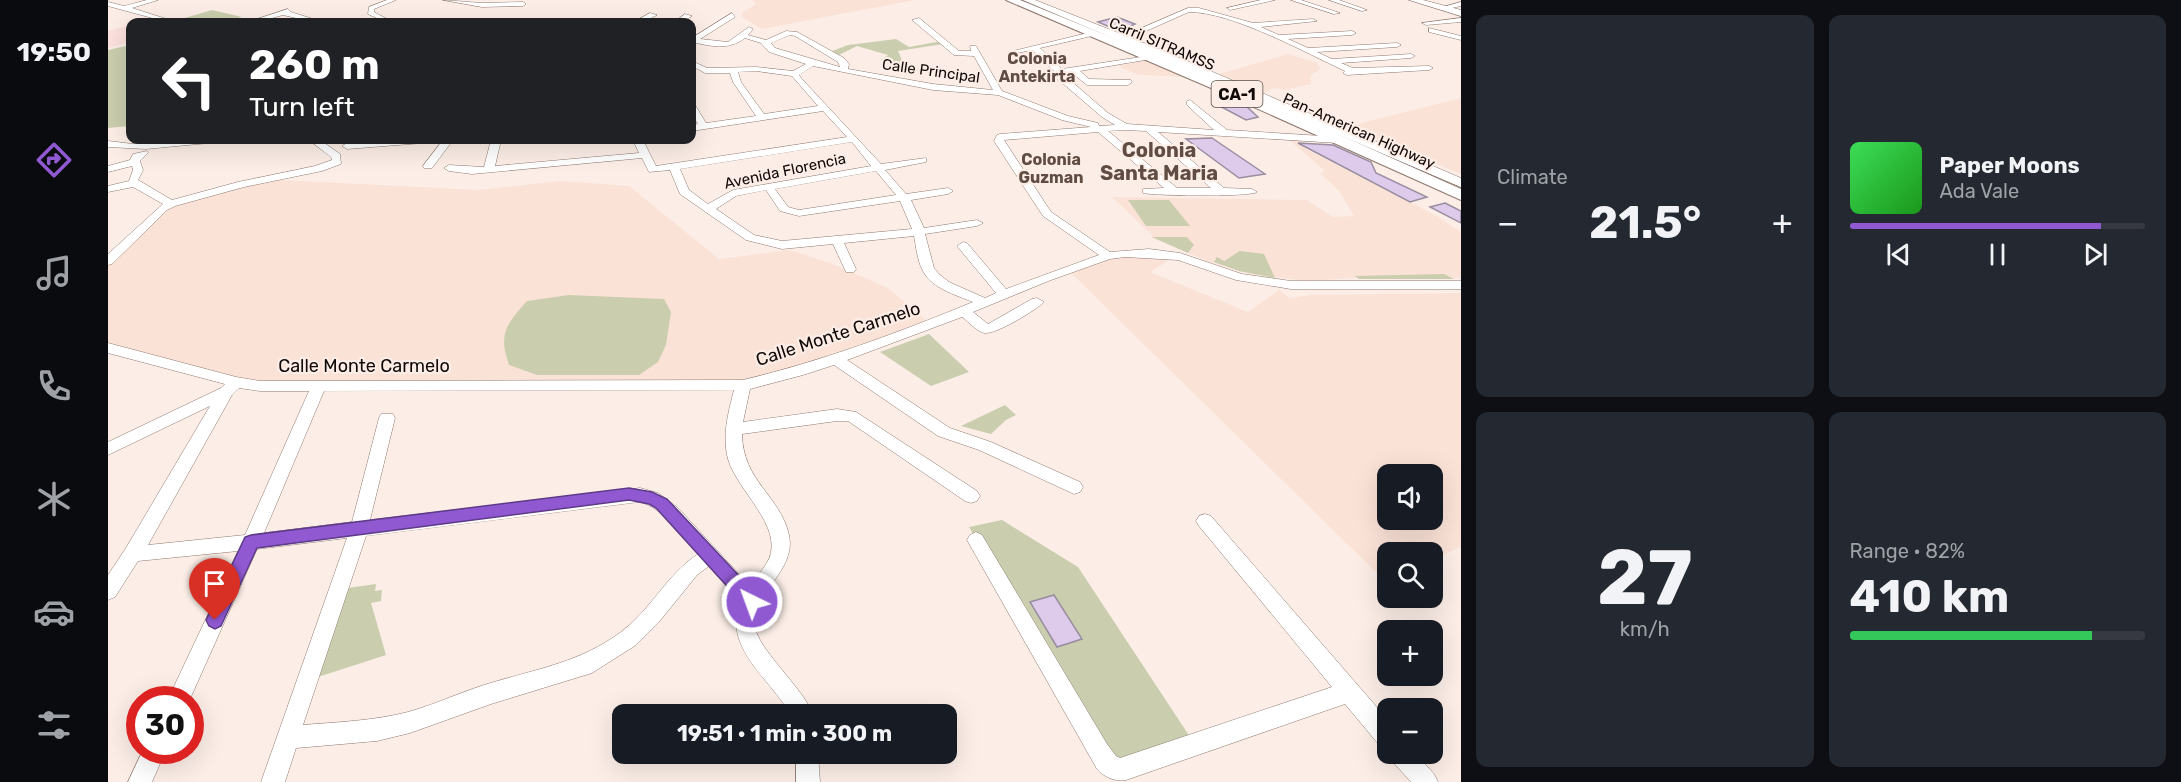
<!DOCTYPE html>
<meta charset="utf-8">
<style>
:root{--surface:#171b24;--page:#242831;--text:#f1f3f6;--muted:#9ea1a6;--line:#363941;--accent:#9059d2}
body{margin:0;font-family:Rubik,sans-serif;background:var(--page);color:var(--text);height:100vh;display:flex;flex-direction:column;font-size:22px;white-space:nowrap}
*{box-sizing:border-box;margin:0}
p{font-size:20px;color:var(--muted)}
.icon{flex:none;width:33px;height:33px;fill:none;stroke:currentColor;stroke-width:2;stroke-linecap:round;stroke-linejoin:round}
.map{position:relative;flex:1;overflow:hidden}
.drawer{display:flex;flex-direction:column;gap:15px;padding:15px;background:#0d0f14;width:720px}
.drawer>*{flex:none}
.top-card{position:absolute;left:18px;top:18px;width:570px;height:126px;border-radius:12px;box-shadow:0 6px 24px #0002;background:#202124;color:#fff;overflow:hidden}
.buttons{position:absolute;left:1269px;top:464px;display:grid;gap:12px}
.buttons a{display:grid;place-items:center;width:66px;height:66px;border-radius:12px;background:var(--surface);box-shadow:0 6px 24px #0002;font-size:30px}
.speed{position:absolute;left:18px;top:686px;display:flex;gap:12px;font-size:30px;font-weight:700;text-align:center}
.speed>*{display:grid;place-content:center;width:78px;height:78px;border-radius:50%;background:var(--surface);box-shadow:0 6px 24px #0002;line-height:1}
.speed .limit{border:9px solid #d22;background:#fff;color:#111}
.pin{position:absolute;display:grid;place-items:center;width:51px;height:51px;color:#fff;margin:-62px -26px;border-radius:50% 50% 50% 0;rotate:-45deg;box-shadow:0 0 6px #0007}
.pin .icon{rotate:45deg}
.me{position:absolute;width:66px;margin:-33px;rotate:318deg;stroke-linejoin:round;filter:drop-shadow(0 0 4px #0008)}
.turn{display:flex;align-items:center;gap:21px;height:126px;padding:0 24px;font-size:27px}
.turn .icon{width:78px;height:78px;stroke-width:2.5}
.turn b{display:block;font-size:42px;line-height:51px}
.big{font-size:45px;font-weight:700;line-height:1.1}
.drawer .card{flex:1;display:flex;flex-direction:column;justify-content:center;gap:9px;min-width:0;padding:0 21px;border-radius:12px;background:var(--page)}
.drawer .dial{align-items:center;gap:0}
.dial b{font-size:78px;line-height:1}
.song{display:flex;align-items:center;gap:18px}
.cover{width:72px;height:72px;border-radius:9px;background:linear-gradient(135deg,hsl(130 70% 55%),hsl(120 70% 35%))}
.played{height:6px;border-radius:3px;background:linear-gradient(90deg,var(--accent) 85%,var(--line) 85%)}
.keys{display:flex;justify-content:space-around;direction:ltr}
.heat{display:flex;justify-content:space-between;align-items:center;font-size:33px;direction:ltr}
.charge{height:9px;border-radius:4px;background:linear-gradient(90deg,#34c759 82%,var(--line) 0)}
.drawer .tiles{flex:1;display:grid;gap:15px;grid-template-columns:repeat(2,1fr)}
.trip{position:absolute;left:504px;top:704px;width:345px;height:60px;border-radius:12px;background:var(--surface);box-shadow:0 6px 24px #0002;font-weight:700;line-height:60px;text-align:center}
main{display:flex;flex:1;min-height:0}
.tab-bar{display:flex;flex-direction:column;width:108px;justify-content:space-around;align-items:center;background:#090b0e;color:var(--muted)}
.tab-bar .icon{width:42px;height:42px}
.tab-bar .current{color:var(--accent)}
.tab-bar b{font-size:27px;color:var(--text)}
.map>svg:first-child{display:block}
</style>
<main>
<nav class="tab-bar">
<b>19:50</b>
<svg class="icon current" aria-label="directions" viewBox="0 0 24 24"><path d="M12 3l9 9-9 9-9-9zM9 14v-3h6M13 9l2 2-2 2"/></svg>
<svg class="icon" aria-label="music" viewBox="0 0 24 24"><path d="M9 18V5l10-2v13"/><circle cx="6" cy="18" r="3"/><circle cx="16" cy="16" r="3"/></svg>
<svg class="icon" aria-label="phone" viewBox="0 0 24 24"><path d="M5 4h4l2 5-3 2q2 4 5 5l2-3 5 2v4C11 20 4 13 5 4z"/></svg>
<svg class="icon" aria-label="climate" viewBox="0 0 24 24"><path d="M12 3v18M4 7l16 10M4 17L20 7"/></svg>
<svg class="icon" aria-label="car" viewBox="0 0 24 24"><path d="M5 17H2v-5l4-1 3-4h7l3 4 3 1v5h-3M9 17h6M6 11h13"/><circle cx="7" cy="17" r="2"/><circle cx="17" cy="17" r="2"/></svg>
<svg class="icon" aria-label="filters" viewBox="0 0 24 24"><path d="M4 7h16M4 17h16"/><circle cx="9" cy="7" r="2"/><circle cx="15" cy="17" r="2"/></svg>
</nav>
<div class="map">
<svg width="1353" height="782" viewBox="0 0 1353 782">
<rect width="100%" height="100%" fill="#fceee7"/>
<g fill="#fbe2d7" fill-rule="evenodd">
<polygon points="644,0 807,0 654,29 634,17 634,13 648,4"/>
<polygon points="1180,54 1209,63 1213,69 1203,75 1203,84 1176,90 1166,88 1156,93 1111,74"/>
<polygon points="1042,59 1083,77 1030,75 1010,66"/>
<polygon points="1353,98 1353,174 1282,145 1276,147 1233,128"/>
<polygon points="1179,138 1191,139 1200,150 1325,214 1353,232 1353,278 1265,277 1198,281 1142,274 1099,261 1044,238 1044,235 1004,197 1199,200 1225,217 1246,216 1232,192 1212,173 1217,171"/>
<polygon points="154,179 371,190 452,181 521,186 611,259 682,250 722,263 780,288 824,325 635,385 152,386 0,348 0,261 55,208"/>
<path d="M1017,256L1063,259L1042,272L1140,312L1171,290L1182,298L1204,295L1353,293V547L1325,559L1324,552H1280L1279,579L1276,580L963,273L1004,258ZM1280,474H1324V519H1280Z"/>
</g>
<polygon fill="#fbe0dd" points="22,25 22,42 0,48 0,31"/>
<g fill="#caceae">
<path d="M104,10L134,17C113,23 91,25 70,20Z"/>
<polygon points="788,39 801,47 834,41 835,44 790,51 800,74 786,72 794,67 773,60 780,55 749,46 731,55 724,51 740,45"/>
<polygon points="22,45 22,126 0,128 0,50"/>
<polygon points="1061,200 1082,226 1038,226 1020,200"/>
<polygon points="1044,237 1079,237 1086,245 1080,253"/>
<polygon points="1132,251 1156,254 1167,278 1131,271 1106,262 1109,257 1116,261"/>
<polygon points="1336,274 1346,279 1251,279 1247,276"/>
<path d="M461,295L556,299L563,312L558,345L550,362L531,375H429L401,365C390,333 398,325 419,301Z"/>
<polygon points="821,334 861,372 823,386 772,352"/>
<polygon points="897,405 908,415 898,420 883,434 853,426"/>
<polygon points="894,520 970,567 1088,746 1018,769 988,747 861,527"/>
<polygon points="268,584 267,591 274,590 273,601 263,603 278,655 210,677 240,588"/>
</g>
<g fill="#decaea" stroke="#998ea0" stroke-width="1.5">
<polygon points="1009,17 1027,24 1011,31 990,22"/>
<polygon points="1121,99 1138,106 1150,117 1138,120 1106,103"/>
<polygon points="1104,138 1157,174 1131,178 1078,139"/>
<polygon points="1190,143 1225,145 1263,162 1268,173 1319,197 1302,202"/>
<polygon points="1337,203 1353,211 1353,223 1322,207"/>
<polygon points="946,595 974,639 949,647 922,602"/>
</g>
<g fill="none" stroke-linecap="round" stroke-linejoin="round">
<defs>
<g id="minor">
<polygon points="39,0 50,0 24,8 68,22 59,22 0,6 0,2 16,6"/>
<polygon points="279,0 288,0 266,9 266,12 279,19 312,22 277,22 260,14 261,7"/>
<polygon points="335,0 374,3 415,2 418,4 415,6 374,7"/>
<polygon points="1153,0 1167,0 1122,10 1119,8"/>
<polygon points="1183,0 1193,0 1232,13 1226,14"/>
<polygon points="1221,0 1231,0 1259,10 1254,11"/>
<polygon points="1353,2 1353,6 1335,10 1332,8"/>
<path d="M1080,8H1091L1145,23L1205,19L1209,21L1153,27L1171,35L1244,31L1248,33L1244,35L1180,39L1200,48L1289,43L1293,45L1289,47L1209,52L1224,59L1303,54L1307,56L1303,58L1233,63L1245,68L1321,66L1325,68L1321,70L1239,75L1235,73L1237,71C1196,52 1124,12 1081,12L1020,39L1013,37Z"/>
<polygon points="180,9 183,12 205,19 201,21 175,15 150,22 140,22"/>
<polygon points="542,13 549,15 535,22 526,22"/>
<path d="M624,13L627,17L592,39L620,42L641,27L645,29L640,35L658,40L678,31L689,32L736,58L741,64L740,69L825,84L885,90L866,56L846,55L804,20L811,18L851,51H863L862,46H868L894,91L960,116L990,123L991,126L1007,125L994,117L945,75L946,71L924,50L905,54L901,52L988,31V35L932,48L954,69L1046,55L1047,57L1043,59L972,71L981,79L1023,80L1024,82L1020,85H979L964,73L955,74L1000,113L1019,124L1106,130L1079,105V101L1082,100L1119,130L1230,137L1235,140L1230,143L1050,132L1116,188L1144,189L1149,192C1143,197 1049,196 1035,193V189L1056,188L990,132L896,140L943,212L1002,252L1041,249L1072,253L1134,274L1183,281H1353V289H1183L1128,280L1070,260L1017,257L1002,259L943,280L865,312L880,324L924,299L929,298L936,302C928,310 889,334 877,333C870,333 860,321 854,317L739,360L842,428L883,442L972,482L975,487L972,492L966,494L871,450L830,436L726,365L695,375L642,389L635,422L729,409L748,412L869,491L872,496L869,501L863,503L857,501L740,421H729L634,434C635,482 672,495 681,535C689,572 642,593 647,627C650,649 694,687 705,714H682C663,679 613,647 633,602L601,566L589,575L551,622L528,645L484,673L383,704L302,733L269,741L188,748L177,782H153L239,538L149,549L82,699H60L130,551L30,561L7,597L0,600V575L18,548L102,406L0,455V442L113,388L117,384L0,353V343L128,377L152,381L635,380C714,361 790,333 865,302C848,295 822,288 814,269C809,259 808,246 806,236L736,243L748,269L746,272H738L725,244L674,249L638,240L572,194L562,170L541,172L534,158L364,174L341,171L336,168L341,165L376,167L383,140H393L387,166L531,153L525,140H535L548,166L739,137L715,111L584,131V125L590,124L584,114V104L587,105L598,123L648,116L625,82L622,73H597L584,66V61L599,68L648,67L685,71L698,64L661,52L653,43L637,38C620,51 602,46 584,42V38ZM682,35L687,36L730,62L732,67L667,48L663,43ZM705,66L825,90L890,95L954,120L983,127L892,134L889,135L886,141L935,216L991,255L898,289L859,243L855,242L849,246L888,293L877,298L841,282L831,274L826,268L817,234L869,226L875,223L869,220L816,228L803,200L840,194L845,191L840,188L798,194L777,170L818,162V158L773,164L693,78L691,75ZM648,71L684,76L710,106L656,114L633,82L630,72ZM1017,130L1038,131L1103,188H1069L1000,131ZM744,142L763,166L625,190L600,204L581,190L572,169ZM768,171L788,195L691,210L680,207L667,189ZM658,190L672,211L691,216L792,201L804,229L674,241L646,235L608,209L628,196ZM131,388L152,391H201L137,535L40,545L124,395ZM626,390C620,413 614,436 620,459C629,491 675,525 661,559C656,568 649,577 642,586L570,508L550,493L532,488L262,520L287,418L285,414H273L271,418L244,522L156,533L216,391ZM532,502C556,508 574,536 590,554C559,574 543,610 513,632C472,662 433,668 386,682C357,690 329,704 300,712C265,721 230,722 195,725L258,536Z"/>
<polygon points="577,14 584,16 574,22 567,22"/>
<polygon points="1353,18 1353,22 1318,25 1314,23"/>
<polygon points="385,20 405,20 409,22 382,22"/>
<polygon points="424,20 445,22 421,22"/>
<polygon points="1321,28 1353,36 1353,40 1321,32"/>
<polygon points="76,140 106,140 101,143 38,149 0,147 0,141 25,144"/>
<polygon points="201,140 212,140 232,154 233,164 214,171 136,187 67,206 59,210 4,264 0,265 0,254 55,204 25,187 0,192 0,186 21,181 25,170 24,166 0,172 0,166 22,160 25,154 39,151 40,153 32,161 35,170 30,180 64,200 130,182 207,166 224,160 223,157"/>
<polygon points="284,140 320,140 315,143 239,149 234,146 239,143"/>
<polygon points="335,140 345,140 324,168 316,168 315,166"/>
<path d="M1097,514L1103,516L1280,720V749L1272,746L1237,704L1018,780C1007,782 996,777 989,769L859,540L862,535L868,532L874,535L999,744L1008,756L1012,758L1224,687L1091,526L1088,521L1091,516Z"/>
<polygon points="35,750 58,750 44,782 20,782"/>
<polygon points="688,753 710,753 712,782 688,782"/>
<polygon points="1281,753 1307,753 1326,774 1330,782 1303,782 1284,761"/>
</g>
<g id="major">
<polygon points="915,0 927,0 1051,49 1353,178 1353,187"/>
<polygon points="1301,0 1315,0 1353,10 1353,16"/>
</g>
<polygon id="highway" points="898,0 912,0 1120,85 1353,189 1353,200 1110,91"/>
</defs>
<use href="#minor" stroke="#8e786f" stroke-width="1"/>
<use href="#major" stroke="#8e786f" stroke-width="1"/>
<use href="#highway" stroke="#8e786f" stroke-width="2"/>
<use href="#minor" fill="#fff" fill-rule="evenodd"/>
<use href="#major" fill="#fff" fill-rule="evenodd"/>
<use href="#highway" fill="#fff" fill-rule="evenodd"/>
</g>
<polygon fill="#9059d2" stroke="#5e3a88" stroke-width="1.5" points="521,488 544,492 559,499 650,596 653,602 650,607 644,609 638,607 548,508 541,504 521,500 149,548 113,626 107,629 101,626 98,620 137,537 143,535"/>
<g text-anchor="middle" stroke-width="4.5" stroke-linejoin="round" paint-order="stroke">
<g font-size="15" fill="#110906" stroke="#fceee7">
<text transform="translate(1054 44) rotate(23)" y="5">Carril SITRAMSS</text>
<text transform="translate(823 71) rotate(8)" y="5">Calle Principal</text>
<text transform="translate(1251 131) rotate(24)" y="5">Pan-American Highway</text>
<text transform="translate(677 171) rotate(-12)" y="5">Avenida Florencia</text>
</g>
<g font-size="16" font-weight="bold" fill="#604c43" stroke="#fceee7">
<text x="929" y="64">Colonia<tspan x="929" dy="18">Antekirta</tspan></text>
<text x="943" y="165">Colonia<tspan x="943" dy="18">Guzman</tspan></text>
</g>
<rect fill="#fceee7" stroke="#584e4a" stroke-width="1.5" x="1103.5" y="81" width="51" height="26" rx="4.5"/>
<g font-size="16" font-weight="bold" fill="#110906">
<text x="1129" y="100">CA-1</text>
</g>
<g font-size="18" fill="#110906" stroke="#fceee7">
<text transform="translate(730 334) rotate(-18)" y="6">Calle Monte Carmelo</text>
<text x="256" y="372">Calle Monte Carmelo</text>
</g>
<g font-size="20" font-weight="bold" fill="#604c43" stroke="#fceee7">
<text x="1051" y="157">Colonia<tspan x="1051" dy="23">Santa Maria</tspan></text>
</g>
</g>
</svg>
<div class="buttons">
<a><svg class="icon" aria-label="sound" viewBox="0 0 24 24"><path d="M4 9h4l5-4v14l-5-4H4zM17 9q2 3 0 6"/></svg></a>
<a><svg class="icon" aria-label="search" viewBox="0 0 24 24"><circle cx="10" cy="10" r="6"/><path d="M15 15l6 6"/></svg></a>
<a>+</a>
<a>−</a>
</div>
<div class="speed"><div class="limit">30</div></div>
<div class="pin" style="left:107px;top:620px;background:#d93025"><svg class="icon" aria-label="arrive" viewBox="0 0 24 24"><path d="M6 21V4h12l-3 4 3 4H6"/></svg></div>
<svg class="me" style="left:644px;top:602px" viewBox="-20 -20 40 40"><circle r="17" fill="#9059d2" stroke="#fff" stroke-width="3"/><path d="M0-11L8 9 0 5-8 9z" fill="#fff"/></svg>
<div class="trip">19:51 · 1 min · 300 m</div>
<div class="top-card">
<div class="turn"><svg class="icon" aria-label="left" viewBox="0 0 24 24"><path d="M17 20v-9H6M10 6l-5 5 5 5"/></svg><div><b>260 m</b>Turn left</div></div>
</div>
</div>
<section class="drawer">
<div class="tiles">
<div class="card"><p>Climate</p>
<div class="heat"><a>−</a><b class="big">21.5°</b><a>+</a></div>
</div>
<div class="card">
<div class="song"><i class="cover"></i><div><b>Paper Moons</b><p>Ada Vale</p></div></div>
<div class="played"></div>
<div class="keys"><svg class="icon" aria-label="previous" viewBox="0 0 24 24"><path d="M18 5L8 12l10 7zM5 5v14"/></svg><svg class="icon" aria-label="pause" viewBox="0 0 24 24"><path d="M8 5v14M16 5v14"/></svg><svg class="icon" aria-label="next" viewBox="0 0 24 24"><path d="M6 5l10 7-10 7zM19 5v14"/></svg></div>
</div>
<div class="card dial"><b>27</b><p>km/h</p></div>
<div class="card"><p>Range · 82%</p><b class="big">410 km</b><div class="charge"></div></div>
</div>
</section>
</main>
